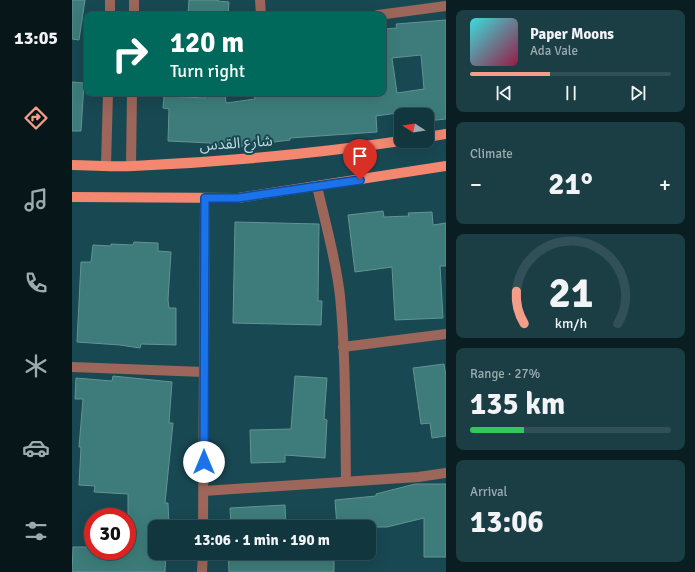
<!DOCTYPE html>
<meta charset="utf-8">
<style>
:root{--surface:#12363e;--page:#1b3e45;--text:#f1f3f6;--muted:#9cabb0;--line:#315058;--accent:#f49e8a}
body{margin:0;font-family:Signika,"Noto Sans Arabic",sans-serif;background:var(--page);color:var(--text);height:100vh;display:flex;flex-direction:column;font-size:15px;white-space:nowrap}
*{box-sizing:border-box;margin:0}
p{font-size:13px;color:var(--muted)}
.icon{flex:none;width:22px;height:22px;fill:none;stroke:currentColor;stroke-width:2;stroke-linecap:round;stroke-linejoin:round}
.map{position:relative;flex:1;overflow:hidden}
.drawer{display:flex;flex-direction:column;gap:10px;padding:10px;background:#0a1e22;width:249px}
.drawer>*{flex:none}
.hud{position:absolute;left:12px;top:12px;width:302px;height:84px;border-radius:8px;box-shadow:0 4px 16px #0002,0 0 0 1px var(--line);background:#00695c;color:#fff;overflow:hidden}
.needle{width:26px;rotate:282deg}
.fabs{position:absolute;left:322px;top:108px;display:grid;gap:8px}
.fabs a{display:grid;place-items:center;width:40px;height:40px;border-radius:8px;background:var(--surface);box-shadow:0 4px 16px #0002,0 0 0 1px var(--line);font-size:20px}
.speed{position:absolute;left:12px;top:508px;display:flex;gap:8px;font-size:20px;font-weight:700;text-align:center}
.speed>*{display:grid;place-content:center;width:52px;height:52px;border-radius:50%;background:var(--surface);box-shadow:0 4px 16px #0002,0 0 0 1px var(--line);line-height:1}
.speed .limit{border:6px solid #d22;background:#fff;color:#111}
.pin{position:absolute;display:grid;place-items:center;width:34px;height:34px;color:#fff;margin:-41px -17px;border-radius:50% 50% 50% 0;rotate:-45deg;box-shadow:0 0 4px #0007}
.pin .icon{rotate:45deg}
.me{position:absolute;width:44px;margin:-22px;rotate:0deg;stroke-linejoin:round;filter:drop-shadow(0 0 3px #0008)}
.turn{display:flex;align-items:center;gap:14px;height:84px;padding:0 20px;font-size:18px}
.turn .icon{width:52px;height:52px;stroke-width:2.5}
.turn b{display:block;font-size:28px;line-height:34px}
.big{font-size:30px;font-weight:800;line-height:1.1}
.drawer .card{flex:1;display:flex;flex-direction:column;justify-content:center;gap:6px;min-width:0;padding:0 14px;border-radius:8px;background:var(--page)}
.drawer .dial{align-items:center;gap:0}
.dial svg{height:104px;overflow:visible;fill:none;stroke:var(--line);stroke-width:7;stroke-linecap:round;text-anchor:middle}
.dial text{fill:var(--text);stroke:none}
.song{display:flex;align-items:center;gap:12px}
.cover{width:48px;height:48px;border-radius:6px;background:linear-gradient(135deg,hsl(180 70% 55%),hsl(340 70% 35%))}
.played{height:4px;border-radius:2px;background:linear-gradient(90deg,var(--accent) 40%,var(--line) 40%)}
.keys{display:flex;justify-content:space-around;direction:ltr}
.heat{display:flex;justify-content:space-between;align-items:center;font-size:22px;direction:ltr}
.charge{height:6px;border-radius:3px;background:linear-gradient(90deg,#34c759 27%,var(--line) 0)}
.trip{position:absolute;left:76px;top:520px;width:228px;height:40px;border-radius:8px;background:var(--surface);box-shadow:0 4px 16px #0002,0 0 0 1px var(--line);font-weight:800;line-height:40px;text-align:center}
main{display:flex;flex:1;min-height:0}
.menu{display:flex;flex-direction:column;width:72px;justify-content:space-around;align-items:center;background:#071619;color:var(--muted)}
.menu .icon{width:28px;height:28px}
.menu .active{color:var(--accent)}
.menu b{font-size:18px;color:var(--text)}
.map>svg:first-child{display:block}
</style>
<main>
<nav class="menu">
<b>13:05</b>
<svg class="icon active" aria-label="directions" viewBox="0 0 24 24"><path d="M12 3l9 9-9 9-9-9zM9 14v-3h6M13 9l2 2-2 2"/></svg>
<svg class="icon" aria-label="music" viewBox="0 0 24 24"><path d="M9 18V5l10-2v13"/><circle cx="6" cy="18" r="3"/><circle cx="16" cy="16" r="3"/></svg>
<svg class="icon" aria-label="phone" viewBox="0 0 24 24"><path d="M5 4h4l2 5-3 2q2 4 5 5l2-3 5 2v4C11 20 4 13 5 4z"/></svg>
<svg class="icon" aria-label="climate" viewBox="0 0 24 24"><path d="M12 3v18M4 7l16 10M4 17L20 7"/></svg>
<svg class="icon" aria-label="car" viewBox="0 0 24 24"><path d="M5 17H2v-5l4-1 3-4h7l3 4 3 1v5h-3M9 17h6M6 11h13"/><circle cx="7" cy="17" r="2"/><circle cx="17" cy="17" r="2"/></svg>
<svg class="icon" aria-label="filters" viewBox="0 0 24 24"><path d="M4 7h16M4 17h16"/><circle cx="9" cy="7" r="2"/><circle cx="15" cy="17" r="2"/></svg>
</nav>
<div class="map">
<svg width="374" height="572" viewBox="0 0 374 572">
<rect width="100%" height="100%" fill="#184852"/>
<g fill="#3d7c7a" stroke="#639493" fill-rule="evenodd">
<polygon points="0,0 13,0 7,40 0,39"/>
<polygon points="117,0 146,0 146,1 157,2 156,15 116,13"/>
<path d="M374,20V119L355,121L354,109L304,116L305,132L218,138V140L139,150L138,143L96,141L97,109L91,108L92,96L133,98V93H153L154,103L183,99L182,93H311V29L325,28L324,24ZM349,55L352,89L325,93L320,58Z"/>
<polygon points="0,82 12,83 9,131 0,131"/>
<polygon points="311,211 312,217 337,216 336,213 360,212 361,225 374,223 374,266 368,266 371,318 323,320 320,267 283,272 276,215"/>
<polygon points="163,222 247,224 246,301 250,301 249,325 161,323"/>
<polygon points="62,242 86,243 86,251 99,252 96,300 97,308 104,308 104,345 69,344 68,348 48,345 5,342 9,262 19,262 21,245 39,246 39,244 61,245"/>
<polygon points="372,364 374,376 374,436 360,438 358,423 349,424 341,368"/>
<polygon points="41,376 100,382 97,423 101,423 93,503 96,503 97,527 83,527 83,553 94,553 93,572 0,572 1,547 21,547 21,551 56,551 56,494 22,492 23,486 7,485 9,447 7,447 11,399 3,399 4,378 40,381"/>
<polygon points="223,376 255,378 252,419 255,420 253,458 213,455 213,462 179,463 178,430 219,429"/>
<polygon points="343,484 374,484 374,557 352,557 352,518 315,527 265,527 263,500 304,496 304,494"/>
<polygon points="213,505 214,527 159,527 158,508"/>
<polygon points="156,553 262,553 262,572 157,572"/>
</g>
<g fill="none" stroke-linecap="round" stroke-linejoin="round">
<g stroke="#9c665a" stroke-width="10">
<polyline points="188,0 189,15"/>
<polyline points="38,15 38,0"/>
<polyline points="62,15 62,0"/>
<polyline points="306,15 374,6"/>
<polyline points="34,165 36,93"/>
<polyline points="59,166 60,93"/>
<path d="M245,186C253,222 264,259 268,296C274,357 273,419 274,481"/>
<polyline points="271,347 374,334"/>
<polyline points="0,367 132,372"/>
<polyline points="132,491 346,477 374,473"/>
<polyline points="131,527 133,198"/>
<polyline points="130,572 131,553"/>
</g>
<g stroke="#f3876f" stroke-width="10">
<polyline points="355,137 374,134"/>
<path d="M0,165C20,165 41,167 61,166C150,162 240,154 329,141"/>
<polyline points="0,197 166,198 374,166"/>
</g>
</g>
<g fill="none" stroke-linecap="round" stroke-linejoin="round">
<defs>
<polyline id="route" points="132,462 133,198 166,198 288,180"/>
</defs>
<use href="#route" stroke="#114b97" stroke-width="10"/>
<use href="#route" stroke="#1a73e8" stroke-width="7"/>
</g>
<g text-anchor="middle" stroke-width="4" stroke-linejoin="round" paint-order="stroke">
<g font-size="15" fill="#c0d8dd" stroke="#184852">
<text transform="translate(164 143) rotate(-4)" y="5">شارع القدس</text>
</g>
</g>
</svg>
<div class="fabs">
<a><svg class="needle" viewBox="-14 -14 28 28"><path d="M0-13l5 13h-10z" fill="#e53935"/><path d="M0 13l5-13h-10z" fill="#9cabb0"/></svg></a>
</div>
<div class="speed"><div class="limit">30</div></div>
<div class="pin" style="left:288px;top:180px;background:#d93025"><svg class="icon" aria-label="arrive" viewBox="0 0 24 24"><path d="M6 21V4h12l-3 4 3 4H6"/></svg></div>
<svg class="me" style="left:132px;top:462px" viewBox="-20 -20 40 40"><circle r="19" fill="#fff"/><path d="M0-13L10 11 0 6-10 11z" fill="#1a73e8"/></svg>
<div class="trip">13:06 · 1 min · 190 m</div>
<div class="hud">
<div class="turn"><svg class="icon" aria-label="right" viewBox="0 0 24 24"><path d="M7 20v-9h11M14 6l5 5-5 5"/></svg><div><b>120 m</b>Turn right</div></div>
</div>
</div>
<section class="drawer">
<div class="card">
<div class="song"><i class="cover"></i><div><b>Paper Moons</b><p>Ada Vale</p></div></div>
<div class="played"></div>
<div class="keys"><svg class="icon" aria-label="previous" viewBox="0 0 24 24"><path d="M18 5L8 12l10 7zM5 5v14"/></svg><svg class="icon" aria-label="pause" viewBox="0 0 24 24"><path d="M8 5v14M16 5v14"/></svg><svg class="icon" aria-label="next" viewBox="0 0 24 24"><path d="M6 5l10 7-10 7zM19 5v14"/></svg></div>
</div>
<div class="card"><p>Climate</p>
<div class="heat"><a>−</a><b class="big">21°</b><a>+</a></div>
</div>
<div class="card dial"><svg viewBox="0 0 100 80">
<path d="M14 69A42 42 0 1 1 86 69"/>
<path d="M14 69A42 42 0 0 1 8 44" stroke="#f49e8a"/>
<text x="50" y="56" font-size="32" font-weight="700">21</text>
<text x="50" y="72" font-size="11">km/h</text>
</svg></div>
<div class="card"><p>Range · 27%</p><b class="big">135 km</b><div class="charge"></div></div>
<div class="card"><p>Arrival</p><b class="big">13:06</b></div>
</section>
</main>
